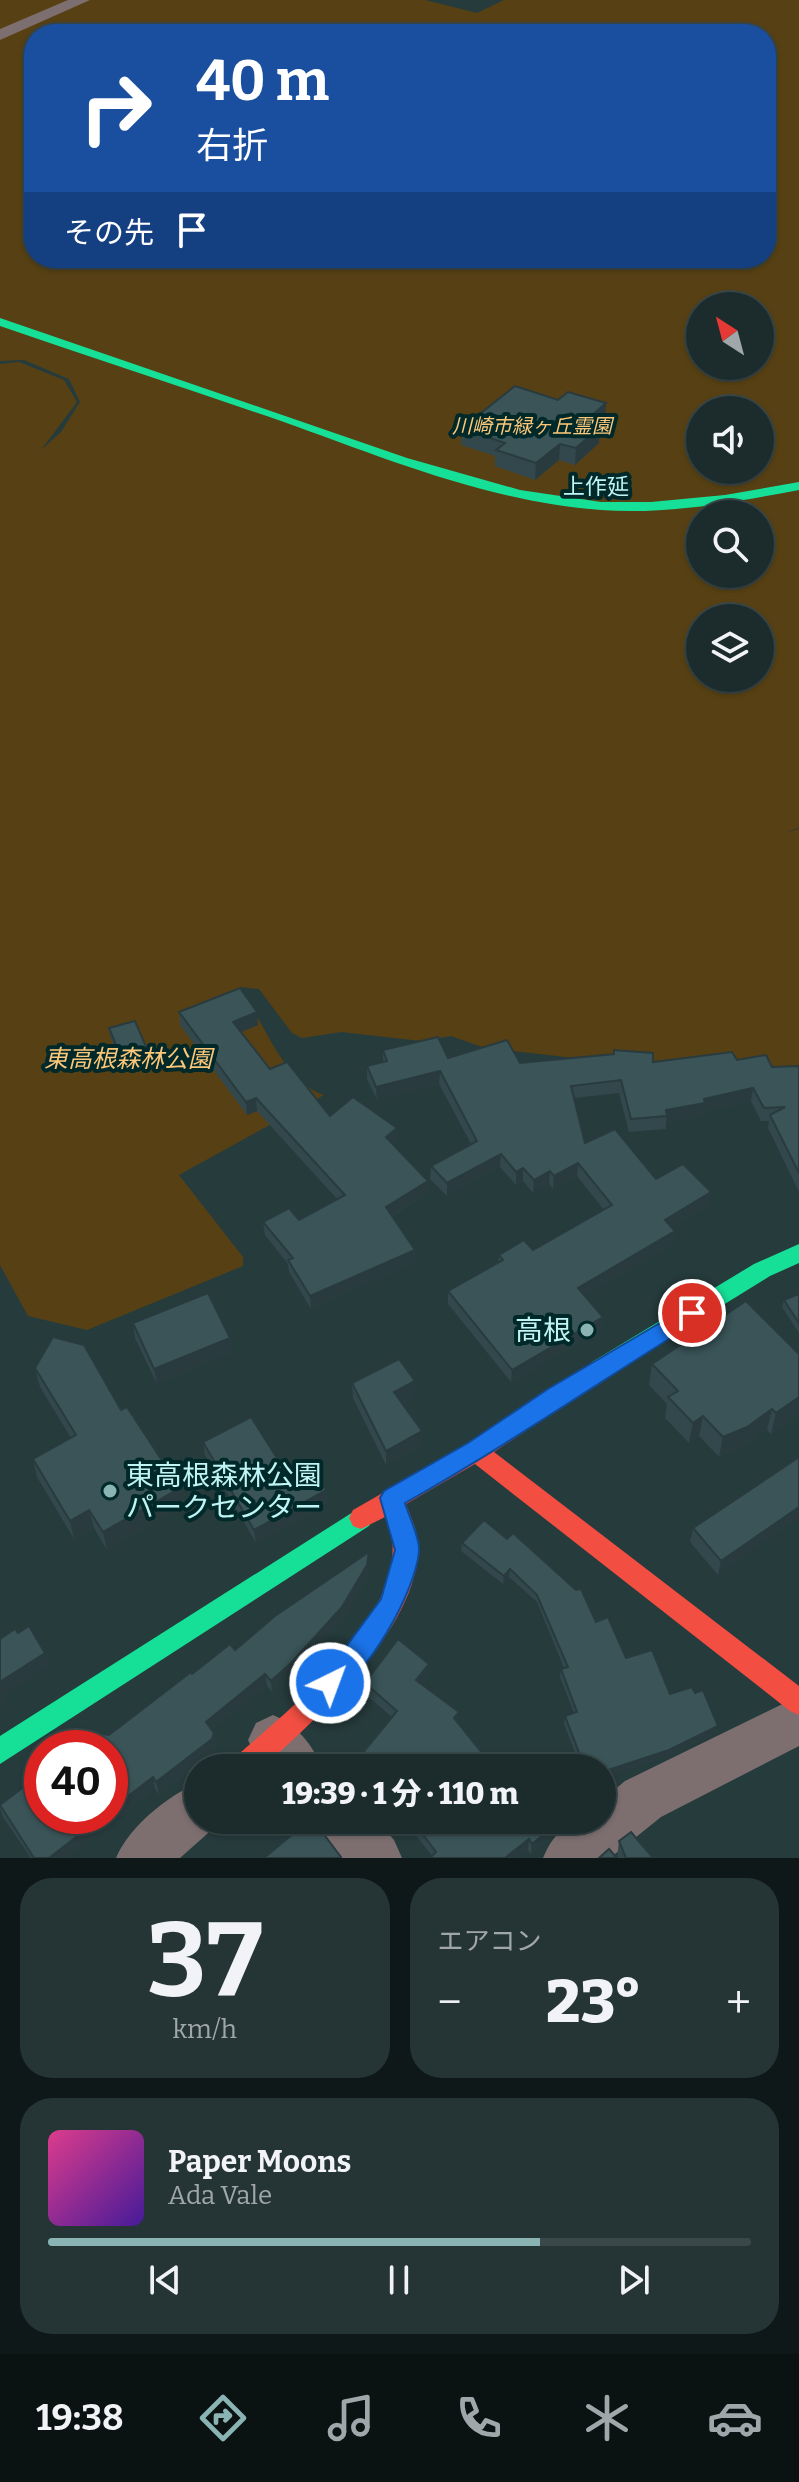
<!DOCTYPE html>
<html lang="ja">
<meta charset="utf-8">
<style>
:root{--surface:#1c2c2d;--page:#253435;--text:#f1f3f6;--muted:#a0a7aa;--line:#3a4849;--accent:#8ab4b4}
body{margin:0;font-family:Bitter,"Noto Sans JP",serif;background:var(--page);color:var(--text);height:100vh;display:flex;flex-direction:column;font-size:30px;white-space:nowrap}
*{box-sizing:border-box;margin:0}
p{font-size:26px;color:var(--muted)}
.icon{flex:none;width:44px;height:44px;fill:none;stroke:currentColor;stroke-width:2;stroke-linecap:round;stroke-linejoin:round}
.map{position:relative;height:1858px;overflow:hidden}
.sheet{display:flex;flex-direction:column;gap:20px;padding:20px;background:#0f1819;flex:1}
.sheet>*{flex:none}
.hud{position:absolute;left:24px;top:24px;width:752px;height:244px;border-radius:32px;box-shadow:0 2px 6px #0004,0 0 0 2px var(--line);background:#1a4fa0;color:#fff;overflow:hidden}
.needle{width:52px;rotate:324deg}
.buttons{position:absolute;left:686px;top:292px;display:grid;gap:16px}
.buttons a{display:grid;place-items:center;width:88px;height:88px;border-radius:50%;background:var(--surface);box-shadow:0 2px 6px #0004,0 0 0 2px var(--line);font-size:40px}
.speed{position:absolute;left:24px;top:1730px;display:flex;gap:16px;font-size:40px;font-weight:700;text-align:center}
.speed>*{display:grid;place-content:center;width:104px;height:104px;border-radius:50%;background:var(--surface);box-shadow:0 2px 6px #0004,0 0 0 2px var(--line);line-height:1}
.speed .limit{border:12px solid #d22;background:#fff;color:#111}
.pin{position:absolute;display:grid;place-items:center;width:68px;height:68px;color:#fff;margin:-34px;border:4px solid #fff;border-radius:50%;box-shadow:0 2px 8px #0007}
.me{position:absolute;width:88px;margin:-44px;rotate:42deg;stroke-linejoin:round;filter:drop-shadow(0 0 6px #0008)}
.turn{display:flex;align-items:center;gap:28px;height:168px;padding:0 40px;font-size:36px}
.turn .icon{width:104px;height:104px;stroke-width:2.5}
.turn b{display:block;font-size:56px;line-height:68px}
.then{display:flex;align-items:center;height:76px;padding:0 40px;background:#0003;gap:16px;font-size:30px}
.big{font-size:60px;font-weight:800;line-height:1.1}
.sheet .card{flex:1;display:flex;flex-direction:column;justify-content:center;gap:12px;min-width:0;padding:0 28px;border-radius:32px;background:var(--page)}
.sheet .dial{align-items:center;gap:0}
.dial b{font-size:104px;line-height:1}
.song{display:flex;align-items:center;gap:24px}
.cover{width:96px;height:96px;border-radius:12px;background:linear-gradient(135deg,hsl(330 70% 55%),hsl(260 70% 35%))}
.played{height:8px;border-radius:4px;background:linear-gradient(90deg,var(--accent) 70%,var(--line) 70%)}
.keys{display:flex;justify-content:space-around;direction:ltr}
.heat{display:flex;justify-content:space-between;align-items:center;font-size:44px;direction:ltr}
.sheet .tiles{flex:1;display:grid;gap:20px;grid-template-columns:1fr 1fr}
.card:last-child{grid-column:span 2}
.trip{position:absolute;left:184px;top:1754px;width:432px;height:80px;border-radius:40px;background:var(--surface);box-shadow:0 2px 6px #0004,0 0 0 2px var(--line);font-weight:800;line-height:80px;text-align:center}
.menu{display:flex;height:128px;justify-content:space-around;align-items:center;background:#0b1212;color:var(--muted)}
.menu .icon{width:56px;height:56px}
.menu .active{color:var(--accent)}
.menu b{font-size:36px;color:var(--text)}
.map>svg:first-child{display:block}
</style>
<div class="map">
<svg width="799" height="1858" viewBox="0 0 799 1858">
<rect width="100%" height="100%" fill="#263b3c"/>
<path fill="#574114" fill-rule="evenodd" d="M0,0H425L477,13L504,0H799V828L784,833L799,829V1069L566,1057L485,1048L451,1036L421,1041L341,1032L302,1038L292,1033L259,989L240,987C262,1019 284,1083 324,1095L179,1175L243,1257V1266L87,1330L28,1316L0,1265V364L19,362L64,380L77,402L41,450L61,432L80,402L69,379L24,360L0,361ZM34,34H766V258H34ZM700,306H760V366H700ZM700,410H760V470H700ZM700,514H760V574H700ZM700,618H760V678H700Z"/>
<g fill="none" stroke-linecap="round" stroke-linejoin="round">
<g fill="#7d6f70" fill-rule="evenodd">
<polygon points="68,0 90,0 0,40 0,29"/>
<path d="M799,1696V1746L661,1817L610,1858H543C556,1828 570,1820 602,1820V1800L625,1781Z"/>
<path d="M273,1715C297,1725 312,1744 322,1768H265L256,1757L248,1740L256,1723Z"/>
<path d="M198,1783V1820H218L216,1826L180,1858H116C129,1827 167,1796 198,1783Z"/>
<polygon points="318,1820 377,1820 394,1840 402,1858 342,1858 325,1838"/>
</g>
<g fill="#16e098" fill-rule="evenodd">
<path d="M0,318L407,458L520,490L601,502H651L725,495L799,482V490C734,502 667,515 601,510C489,502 385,458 281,421C188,389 93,358 0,326Z"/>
<polygon points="799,1244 799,1263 770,1276 608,1376 600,1379 592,1376 589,1369 592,1362 754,1264"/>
<polygon points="361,1507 369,1510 373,1518 369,1526 0,1764 0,1736"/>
</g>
<path fill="#f24e42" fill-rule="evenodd" d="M600,1359L608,1362L611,1369L608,1376L494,1452L799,1686V1715L790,1711L475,1464L406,1504C411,1518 418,1531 418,1546C420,1626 317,1719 262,1768H229L233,1759C293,1706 421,1607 387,1516L361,1529L353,1526L349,1518L353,1510L468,1444Z"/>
</g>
<g fill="#32484c">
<polygon points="558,400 606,403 605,420 597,426 600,427 599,443 575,465 559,460 535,480 495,466 495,456 461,445 462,428"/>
<polygon points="179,1012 257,1012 258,1025 241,1032 270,1069 330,1116 397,1141 393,1144 428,1181 428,1193 392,1216 415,1250 414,1262 311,1309 289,1272 288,1264 265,1235 263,1222 299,1220 337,1199 257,1111 247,1115 180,1025"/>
<polygon points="109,1028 148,1056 122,1064 110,1036"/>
<polygon points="383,1050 448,1058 520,1063 653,1062 737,1060 772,1067 799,1066 799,1192 768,1128 769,1121 761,1121 751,1101 704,1112 703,1116 666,1122 666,1129 629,1132 619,1093 574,1098 585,1143 656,1179 711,1192 709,1205 672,1227 675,1231 673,1244 585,1296 603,1317 601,1329 511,1382 448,1304 448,1291 498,1263 499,1255 533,1250 604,1210 577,1176 553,1189 549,1184 533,1193 523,1181 516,1185 500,1167 447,1196 430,1179 431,1166 471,1144 439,1084 377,1100 367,1079 367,1066 383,1062"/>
<polygon points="799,1294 799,1333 782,1307 784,1300"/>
<polygon points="133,1323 230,1338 232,1352 157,1384 135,1338"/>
<polygon points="799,1354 799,1413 771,1434 767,1430 742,1447 719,1457 699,1436 689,1443 665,1418 667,1404 649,1385 652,1364"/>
<polygon points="35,1368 121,1410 180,1488 183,1506 107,1550 94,1528 74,1539 37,1477 33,1459 71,1438 40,1387"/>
<polygon points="415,1381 415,1396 402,1403 422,1445 386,1465 353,1398 352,1383"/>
<polygon points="203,1442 326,1490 327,1503 256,1543 205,1455"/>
<polygon points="799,1457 718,1575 690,1542 693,1528"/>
<polygon points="484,1520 596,1622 626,1658 670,1694 695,1693 718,1726 716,1733 667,1757 602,1768 581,1768 564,1724 565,1716 574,1713 560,1677 561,1669 564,1668 537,1602 509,1577 503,1584 461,1551 462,1543"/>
<polygon points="369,1552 369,1564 367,1578 343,1619 293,1674 272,1692 267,1686 212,1730 214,1733 216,1744 214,1751 159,1794 155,1789 66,1858 31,1858 3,1817 0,1808 109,1735 192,1674 235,1650"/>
<polygon points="429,1664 429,1675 422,1684 458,1724 494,1768 356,1768 356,1761 392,1717 365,1694 365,1683"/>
<polygon points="404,1820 571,1820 531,1854 528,1850 517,1858 430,1858 432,1856"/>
<polygon points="619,1841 653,1858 617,1858"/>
</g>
<g fill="#293b3e">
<polygon points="606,403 605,420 583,438 584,422"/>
<polygon points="600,427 599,443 575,465 576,448"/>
<polygon points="560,444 559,460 535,480 536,463"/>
<polygon points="257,1012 258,1025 234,1035 233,1022"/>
<polygon points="147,1049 148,1056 122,1064 121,1057"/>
<polygon points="440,1071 439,1084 377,1100 376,1087"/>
<polygon points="753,1088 751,1101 704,1112 703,1116 666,1122 667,1116 666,1110 704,1099"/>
<polygon points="256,1098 257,1111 247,1115 246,1102"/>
<polygon points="397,1128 397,1141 386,1150 386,1137"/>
<polygon points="501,1154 500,1167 447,1196 447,1183"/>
<polygon points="578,1163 577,1176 553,1189 554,1176"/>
<polygon points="523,1168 523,1181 516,1185 516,1172"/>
<polygon points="550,1171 549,1184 533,1193 534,1180"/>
<polygon points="428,1181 428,1193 386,1219 386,1207"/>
<polygon points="711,1192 709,1205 663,1233 665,1220"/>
<polygon points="675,1231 673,1244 577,1301 578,1288"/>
<polygon points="415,1250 414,1262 311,1309 310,1296"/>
<polygon points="603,1317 601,1329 511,1382 512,1370"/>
<polygon points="230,1338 232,1352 157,1384 154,1369"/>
<polygon points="415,1381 415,1396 394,1406 394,1392"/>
<polygon points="799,1397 799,1413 771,1434 776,1413"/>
<polygon points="772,1409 767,1430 742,1447 719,1457 723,1437"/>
<polygon points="703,1416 699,1436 689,1443 693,1423"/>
<polygon points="422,1431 422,1445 386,1465 386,1451"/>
<polygon points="180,1488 183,1506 107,1550 103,1532"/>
<polygon points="326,1490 327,1503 256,1543 254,1530"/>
<polygon points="799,1507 799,1518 718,1575 721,1561"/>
<polygon points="89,1510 94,1528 74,1539 70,1521"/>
<polygon points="369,1552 369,1564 367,1578 343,1619 293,1674 272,1692 271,1681"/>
<polygon points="510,1569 509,1577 503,1584 504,1576"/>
<polygon points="45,1653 49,1666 3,1696 6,1705 0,1708 0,1682"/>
<polygon points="429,1664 429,1675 416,1691 416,1680"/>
<polygon points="265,1674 267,1686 208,1734 206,1722"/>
<polygon points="718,1726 716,1733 667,1757 602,1779 602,1772"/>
<polygon points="214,1733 216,1744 214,1751 159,1794 156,1782"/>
<polygon points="153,1777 155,1789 66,1858 49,1858 103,1816 110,1816 110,1810"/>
<polygon points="561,1820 571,1820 531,1854 532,1844"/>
<polygon points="529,1839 528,1850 517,1858 505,1858"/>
</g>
<g fill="#3a5458" stroke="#293b3e" stroke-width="2">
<polygon points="515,386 558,400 568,392 606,403 584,422 600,427 576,448 560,444 536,463 496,450 505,443 462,428"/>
<polygon points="240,988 257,1012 233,1022 270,1069 287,1062 330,1116 353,1097 397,1128 386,1137 428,1181 386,1207 415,1250 310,1296 288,1260 293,1258 263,1222 289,1208 299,1220 345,1195 256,1098 246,1102 179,1012"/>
<polygon points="135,1021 147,1049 121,1057 109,1028"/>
<polygon points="438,1037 448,1058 507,1040 520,1063 614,1054 614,1050 653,1053 653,1062 732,1052 737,1060 766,1055 772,1067 799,1066 799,1173 770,1115 785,1107 764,1108 753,1088 704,1099 705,1103 666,1110 667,1116 631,1119 621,1080 571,1086 585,1143 615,1129 656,1179 683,1164 711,1192 665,1220 675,1231 578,1288 603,1317 512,1370 448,1291 503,1260 499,1255 524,1240 533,1250 612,1205 578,1163 554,1176 550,1171 534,1180 523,1168 516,1172 501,1154 447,1183 431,1166 477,1141 440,1071 376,1087 367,1066 387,1061 383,1050"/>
<polygon points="208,1293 230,1338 154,1369 133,1323"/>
<polygon points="799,1294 799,1323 784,1300"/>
<polygon points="746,1301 799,1354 799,1397 776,1413 772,1409 747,1427 723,1437 703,1416 693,1423 668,1397 678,1391 652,1364"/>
<polygon points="53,1337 84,1345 121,1410 127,1407 180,1488 103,1532 89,1510 70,1521 33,1459 76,1435 35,1368"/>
<polygon points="399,1359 415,1381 394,1392 422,1431 386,1451 352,1383"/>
<polygon points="251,1417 287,1474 309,1462 326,1490 254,1530 203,1442"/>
<polygon points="799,1457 799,1507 721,1561 693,1528"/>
<polygon points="484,1520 507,1539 513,1533 576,1590 581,1589 596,1622 608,1617 626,1658 652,1650 670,1694 692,1687 695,1693 703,1690 718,1726 669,1750 602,1772 602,1768 585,1768 565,1716 577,1712 561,1669 568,1667 537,1595 510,1569 504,1576 462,1543"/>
<polygon points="369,1552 367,1565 342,1607 292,1662 271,1681 265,1674 206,1722 214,1733 212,1739 156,1782 153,1777 110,1810 110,1748 75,1748 95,1733 109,1735 191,1672 192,1674 230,1644 235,1650 275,1616"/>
<polygon points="29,1626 45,1653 0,1682 0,1639 15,1629 18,1633"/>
<polygon points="398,1639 429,1664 416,1680 459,1712 454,1718 494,1768 365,1768 356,1761 397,1711 365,1683"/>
<polygon points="42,1773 42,1816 103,1816 49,1858 34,1858 0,1805"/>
<polygon points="310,1820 313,1820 341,1857 341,1858 264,1858"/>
<polygon points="412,1820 561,1820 532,1844 529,1839 505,1858 430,1858 436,1852"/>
<polygon points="631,1832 653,1858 626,1858 619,1841"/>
<polygon points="609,1849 617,1858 599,1858"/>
</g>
<path fill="#1a73e8" stroke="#114b97" stroke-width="2" d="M692,1304L699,1307L703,1313L699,1320C601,1381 506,1446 405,1503C409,1517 420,1537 419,1551C416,1591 366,1680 330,1695L321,1692L317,1683L321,1674L340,1655L381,1599L395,1550L380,1498L384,1491L468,1443L548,1389Z"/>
<g fill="#8ab4b4" stroke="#01292a" stroke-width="3">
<circle cx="587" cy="1330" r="8"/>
<circle cx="110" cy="1491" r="8"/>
</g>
<g text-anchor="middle" stroke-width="8" stroke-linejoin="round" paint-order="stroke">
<g font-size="20" font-style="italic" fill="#fcc778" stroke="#01292a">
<text x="532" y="433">川崎市緑ヶ丘霊園</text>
</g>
<g font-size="22" fill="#c0f5f5" stroke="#01292a">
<text x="596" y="494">上作延</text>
</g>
<g font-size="24" font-style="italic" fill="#fcc778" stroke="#01292a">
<text x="128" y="1067">東高根森林公園</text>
</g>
<g font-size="28" fill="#c0f5f5" stroke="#01292a" text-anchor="end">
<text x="571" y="1340">高根</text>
<text x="126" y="1485" text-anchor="start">東高根森林公園<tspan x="126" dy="32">パークセンター</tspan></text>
</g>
</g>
</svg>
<div class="buttons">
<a><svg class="needle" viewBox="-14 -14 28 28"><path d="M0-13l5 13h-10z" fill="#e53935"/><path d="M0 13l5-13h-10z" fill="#a0a7aa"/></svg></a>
<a><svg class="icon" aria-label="sound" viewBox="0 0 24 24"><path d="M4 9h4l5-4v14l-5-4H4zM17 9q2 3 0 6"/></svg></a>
<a><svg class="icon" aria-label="search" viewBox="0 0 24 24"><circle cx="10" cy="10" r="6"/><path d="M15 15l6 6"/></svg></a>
<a><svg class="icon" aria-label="layers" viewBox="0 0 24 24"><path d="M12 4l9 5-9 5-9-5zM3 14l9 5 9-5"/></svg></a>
</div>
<div class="speed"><div class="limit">40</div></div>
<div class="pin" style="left:692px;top:1313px;background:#d93025"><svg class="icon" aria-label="arrive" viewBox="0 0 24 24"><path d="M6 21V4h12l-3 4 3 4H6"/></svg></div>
<svg class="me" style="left:330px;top:1683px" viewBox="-20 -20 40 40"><circle r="17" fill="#1a73e8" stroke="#fff" stroke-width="3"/><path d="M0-11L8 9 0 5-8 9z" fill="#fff"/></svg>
<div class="trip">19:39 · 1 分 · 110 m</div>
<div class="hud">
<div class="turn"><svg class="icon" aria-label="right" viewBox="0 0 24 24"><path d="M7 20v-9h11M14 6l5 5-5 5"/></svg><div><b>40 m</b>右折</div></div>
<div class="then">その先<svg class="icon" aria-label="arrive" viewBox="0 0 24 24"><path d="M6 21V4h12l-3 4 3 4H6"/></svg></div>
</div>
</div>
<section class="sheet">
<div class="tiles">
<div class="card dial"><b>37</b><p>km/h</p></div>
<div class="card"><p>エアコン</p>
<div class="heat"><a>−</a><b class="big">23°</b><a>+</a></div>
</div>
<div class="card">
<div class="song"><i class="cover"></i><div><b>Paper Moons</b><p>Ada Vale</p></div></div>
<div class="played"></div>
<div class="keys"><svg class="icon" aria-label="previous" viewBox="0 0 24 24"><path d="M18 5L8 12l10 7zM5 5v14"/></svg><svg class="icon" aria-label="pause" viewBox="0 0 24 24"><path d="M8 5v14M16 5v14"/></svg><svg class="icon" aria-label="next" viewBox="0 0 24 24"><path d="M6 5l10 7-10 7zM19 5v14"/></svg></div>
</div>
</div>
</section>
<nav class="menu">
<b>19:38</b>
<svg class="icon active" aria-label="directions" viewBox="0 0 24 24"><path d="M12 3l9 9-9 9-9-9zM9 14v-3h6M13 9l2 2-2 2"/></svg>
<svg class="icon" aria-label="music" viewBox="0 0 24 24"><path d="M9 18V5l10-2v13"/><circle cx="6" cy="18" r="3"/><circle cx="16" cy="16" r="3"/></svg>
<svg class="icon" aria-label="phone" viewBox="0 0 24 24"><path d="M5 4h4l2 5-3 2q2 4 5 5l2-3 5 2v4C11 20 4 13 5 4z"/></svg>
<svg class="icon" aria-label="climate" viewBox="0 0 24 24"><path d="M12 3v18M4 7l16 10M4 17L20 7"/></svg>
<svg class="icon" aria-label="car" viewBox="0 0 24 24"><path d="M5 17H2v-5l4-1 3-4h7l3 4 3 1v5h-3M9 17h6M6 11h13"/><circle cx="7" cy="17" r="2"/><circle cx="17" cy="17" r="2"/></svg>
</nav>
